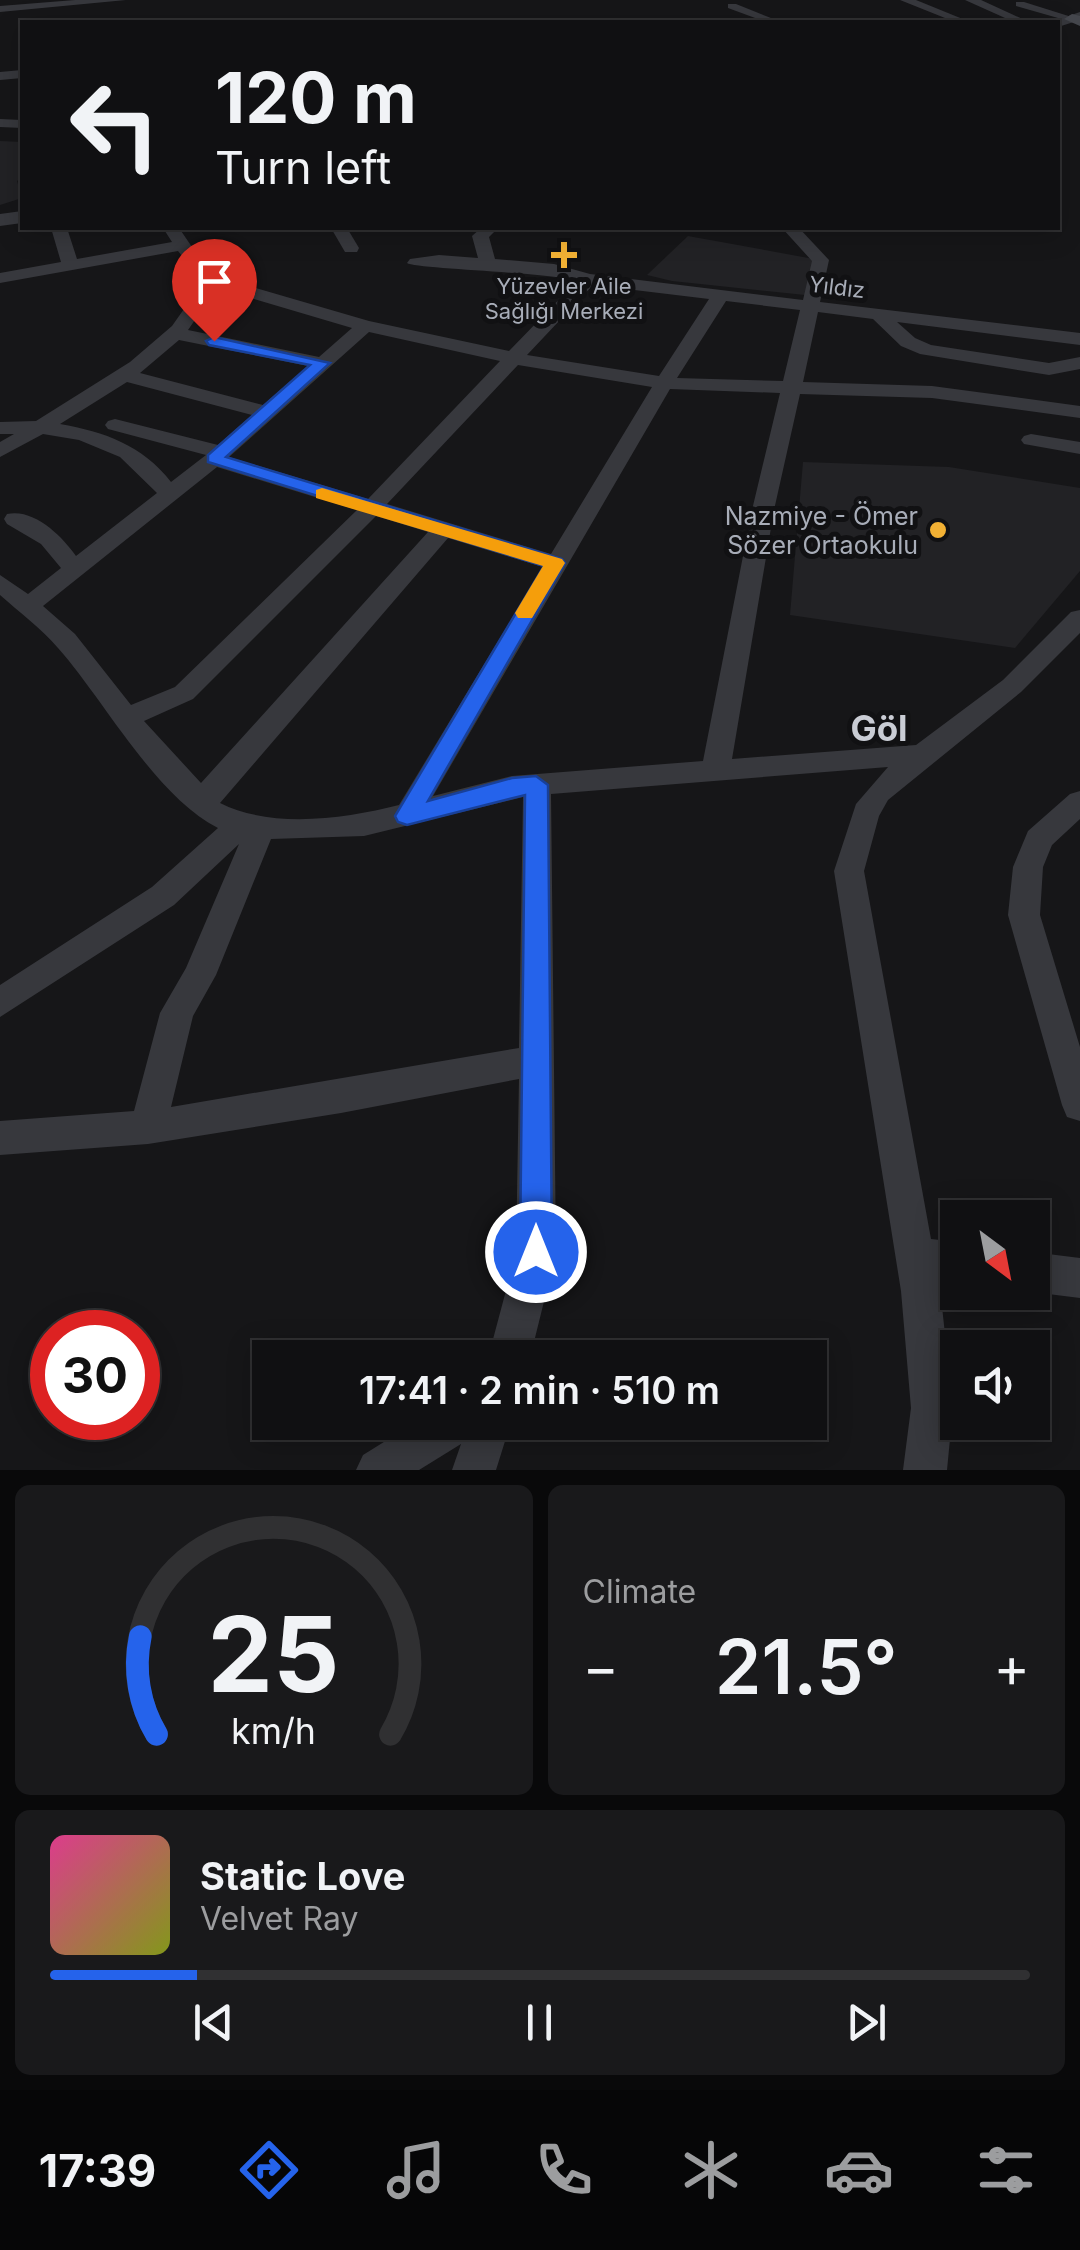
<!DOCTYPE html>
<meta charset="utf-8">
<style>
:root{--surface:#101012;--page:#19191b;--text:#f1f3f6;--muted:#9c9d9f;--line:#303032;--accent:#2563eb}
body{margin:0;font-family:Inter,sans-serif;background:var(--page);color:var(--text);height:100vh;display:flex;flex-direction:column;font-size:38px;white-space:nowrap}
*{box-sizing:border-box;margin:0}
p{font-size:32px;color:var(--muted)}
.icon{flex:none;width:55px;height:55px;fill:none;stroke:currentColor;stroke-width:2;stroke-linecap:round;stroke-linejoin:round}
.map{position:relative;height:1470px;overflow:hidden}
.drawer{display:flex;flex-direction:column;gap:15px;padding:15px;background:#09090a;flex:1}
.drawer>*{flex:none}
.banner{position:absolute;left:20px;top:20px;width:1040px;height:210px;border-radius:0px;box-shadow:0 5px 25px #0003,0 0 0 2px var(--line);background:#101012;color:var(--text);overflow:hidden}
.needle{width:65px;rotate:148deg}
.fabs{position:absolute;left:940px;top:1200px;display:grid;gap:20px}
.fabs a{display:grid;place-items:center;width:110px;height:110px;border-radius:0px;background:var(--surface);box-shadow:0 5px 25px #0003,0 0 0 2px var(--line);font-size:50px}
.speed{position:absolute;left:30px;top:1310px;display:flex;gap:20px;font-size:50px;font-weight:700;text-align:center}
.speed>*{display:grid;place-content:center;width:130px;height:130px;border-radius:50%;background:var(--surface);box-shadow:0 5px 25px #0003,0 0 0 2px var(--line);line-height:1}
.speed .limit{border:15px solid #d22;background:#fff;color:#111}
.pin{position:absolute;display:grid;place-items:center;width:85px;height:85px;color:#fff;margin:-102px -42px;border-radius:50% 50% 50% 0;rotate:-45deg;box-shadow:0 0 10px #0007}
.pin .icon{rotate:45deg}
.me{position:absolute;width:110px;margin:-55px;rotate:0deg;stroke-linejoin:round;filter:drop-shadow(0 0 8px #0008)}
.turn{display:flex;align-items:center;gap:35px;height:210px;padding:0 30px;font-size:45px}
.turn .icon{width:130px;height:130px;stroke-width:2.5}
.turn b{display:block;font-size:70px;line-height:85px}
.big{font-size:75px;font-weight:600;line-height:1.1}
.drawer .card{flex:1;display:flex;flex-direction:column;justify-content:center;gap:15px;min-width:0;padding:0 35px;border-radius:15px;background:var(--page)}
.drawer .dial{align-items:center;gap:0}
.dial svg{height:260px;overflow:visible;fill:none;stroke:var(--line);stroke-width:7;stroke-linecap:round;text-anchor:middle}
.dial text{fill:var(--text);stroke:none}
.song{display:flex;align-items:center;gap:30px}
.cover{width:120px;height:120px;border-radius:15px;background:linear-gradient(135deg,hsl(330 70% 55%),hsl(70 70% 35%))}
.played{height:10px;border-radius:5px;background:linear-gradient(90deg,var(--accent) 15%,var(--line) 15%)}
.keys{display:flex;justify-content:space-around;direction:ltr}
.heat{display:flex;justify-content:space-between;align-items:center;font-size:55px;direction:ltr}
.drawer .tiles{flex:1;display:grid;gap:15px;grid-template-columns:1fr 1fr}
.card:last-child{grid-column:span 2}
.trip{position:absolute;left:252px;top:1340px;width:575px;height:100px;border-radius:0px;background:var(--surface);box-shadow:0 5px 25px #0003,0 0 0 2px var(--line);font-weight:600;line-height:100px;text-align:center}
.tabs{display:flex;height:160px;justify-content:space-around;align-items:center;background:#060607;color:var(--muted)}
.tabs .icon{width:70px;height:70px}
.tabs .current{color:var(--accent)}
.tabs b{font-size:45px;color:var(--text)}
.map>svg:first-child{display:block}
</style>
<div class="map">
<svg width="1080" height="1470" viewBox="0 0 1080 1470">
<rect width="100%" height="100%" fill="#161618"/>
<g fill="#222225">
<polygon points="0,141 22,142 22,177 17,181 22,198 0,205"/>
<polygon points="688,236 814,259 805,295 672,281 647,275"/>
<polygon points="803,462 949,467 1080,488 1080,571 1015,648 790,615"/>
</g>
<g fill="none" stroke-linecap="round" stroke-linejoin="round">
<g fill="#37383d" fill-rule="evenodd">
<polygon points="75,0 126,0 0,12 0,6"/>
<polygon points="900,0 916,0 970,22 955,22"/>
<polygon points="965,0 981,0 1029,22 1014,22"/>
<polygon points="1016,2 1024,2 1078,19 1072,22 1016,6"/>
<polygon points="728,4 736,4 781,22 766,22 728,8"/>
<polygon points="22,70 22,78 0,80 0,72"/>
<polygon points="0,119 22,120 22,128 0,127"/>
<path d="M51,228H67L77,259L172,242L163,228H179L203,263L218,277L369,321L509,351L577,281C547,272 415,269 407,263L410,259L439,255L478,258L472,236L481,228H498L489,237L495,259L554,264L590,274L803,300L812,261L782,228H799L829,260L820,302L1080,333V345L897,322L915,338L931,345L1049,363L1080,357V369L1049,375L920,354L901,346L873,319L818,312L803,382L932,386L1080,406V418L932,398L800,394L774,510L732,759L916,745L1003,680L1071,612L1080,610V633L1021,692L888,800L879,816L864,871L931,1239L958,1242V1282L939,1279L953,1408L947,1470H903L911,1408L901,1291L834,871L856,804L888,767L551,794L556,1253L530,1358H488L516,1253L519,1079L341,1113L148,1144L0,1155V1121L134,1111L160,1013L186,968L239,844L174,905L0,1017V985L152,887L218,828C155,796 105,701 58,648C41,628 19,612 0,595V575L28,594L61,568L41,544L7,524L4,519L7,514C34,508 62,536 76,556L157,493L120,457L79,440L43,434L0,457V442L14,434H0V422L36,421L130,362L172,326L203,282L178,251L0,283V273L61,262ZM593,285L709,299L659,376L527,355ZM217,288L352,328L319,357L188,330ZM726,301L800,310L783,381L677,378ZM369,332L500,361L368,499L229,457ZM179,340L308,366L263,405L140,373ZM518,365L652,387L551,554L387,504ZM127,382L252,415L218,445L115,419L108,421L105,425L108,429L206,455L171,482C142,445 105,432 60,424ZM670,389L780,393L752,510L703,761L512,776L433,796ZM217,467L357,510L175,687L131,705L75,634L43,606ZM376,516L428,532L201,783L144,721L193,699ZM448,538L543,567L399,805C344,819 272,829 220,803ZM523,797L519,1048L171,1107L193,1016L216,975L271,839L364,836Z"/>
<polygon points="331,228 347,228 359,248 357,252 345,252"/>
<polygon points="1031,434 1080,442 1080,454 1024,444 1021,440 1024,436"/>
<polygon points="1080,791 1080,819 1052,845 1043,867 1040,915 1080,1047 1080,1121 1067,1117 1062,1105 1008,915 1013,867 1028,831 1070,794"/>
<polygon points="1032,1252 1080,1258 1080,1298 1032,1292"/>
<polygon points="416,1422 511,1422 496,1470 452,1470 461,1444 419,1470 356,1470 363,1455"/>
</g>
<g fill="#37383d" fill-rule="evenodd">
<polygon points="1080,12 1080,20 1058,27 1058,22 1051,22"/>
<polygon points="22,211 22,223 0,226 0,214"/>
</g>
<polygon fill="#45474d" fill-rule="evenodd" points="1072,14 1080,16 1080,26 1064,19"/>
</g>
<polygon fill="#2563eb" stroke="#184099" stroke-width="2.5" points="214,337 330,363 226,457 562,559 565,563 428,801 512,778 536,776 548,785 552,1252 547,1264 536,1269 525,1264 520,1252 525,795 407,825 398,822 395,816 544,566 208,462 208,455 310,365 209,345 206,341"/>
<polygon fill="#f59e0b" points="322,488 562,559 565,563 532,618 518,618 515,613 543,566 316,498 316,490"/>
<g fill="#f2b134" stroke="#111113" stroke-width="4">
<path d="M559 240h10v10h10v10h-10v10h-10v-10h-10v-10h10z"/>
<circle cx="938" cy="530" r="10"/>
</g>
<g text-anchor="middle" stroke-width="10" stroke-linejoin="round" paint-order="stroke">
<g font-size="22" fill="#a8adb8" stroke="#111113">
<text x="564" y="294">Yüzevler Aile<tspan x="564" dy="25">Sağlığı Merkezi</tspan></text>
</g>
<g font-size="22" fill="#a8adb8" stroke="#111113">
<text transform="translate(837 287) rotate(7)" y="8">Yıldız</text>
</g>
<g font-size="25" fill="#a8adb8" stroke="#111113" text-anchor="end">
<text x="918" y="525">Nazmiye - Ömer<tspan x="918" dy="29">Sözer Ortaokulu</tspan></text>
</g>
<g font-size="35" font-weight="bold" fill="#c9ccd4" stroke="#111113">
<text x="879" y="741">Göl</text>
</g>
</g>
</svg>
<div class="fabs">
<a><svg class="needle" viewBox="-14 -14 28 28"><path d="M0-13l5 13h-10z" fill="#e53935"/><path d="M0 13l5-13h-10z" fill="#9c9d9f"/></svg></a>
<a><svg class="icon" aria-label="sound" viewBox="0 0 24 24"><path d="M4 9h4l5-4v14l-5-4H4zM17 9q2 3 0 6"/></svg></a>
</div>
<div class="speed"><div class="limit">30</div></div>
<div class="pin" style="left:214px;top:341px;background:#d93025"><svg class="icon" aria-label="arrive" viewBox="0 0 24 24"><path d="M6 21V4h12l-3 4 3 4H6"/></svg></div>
<svg class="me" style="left:536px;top:1252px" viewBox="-20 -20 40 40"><circle r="17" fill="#2563eb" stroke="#fff" stroke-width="3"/><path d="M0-11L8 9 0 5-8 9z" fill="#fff"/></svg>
<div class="trip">17:41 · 2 min · 510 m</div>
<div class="banner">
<div class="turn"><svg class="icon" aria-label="left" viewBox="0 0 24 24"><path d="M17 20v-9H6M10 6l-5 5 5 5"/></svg><div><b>120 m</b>Turn left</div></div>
</div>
</div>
<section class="drawer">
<div class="tiles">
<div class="card dial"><svg viewBox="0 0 100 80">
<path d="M14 69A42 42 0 1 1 86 69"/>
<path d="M14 69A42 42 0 0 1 9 39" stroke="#2563eb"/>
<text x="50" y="56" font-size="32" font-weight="700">25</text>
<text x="50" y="72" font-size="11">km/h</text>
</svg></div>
<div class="card"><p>Climate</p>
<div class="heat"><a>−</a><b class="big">21.5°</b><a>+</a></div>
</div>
<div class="card">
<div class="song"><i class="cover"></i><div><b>Static Love</b><p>Velvet Ray</p></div></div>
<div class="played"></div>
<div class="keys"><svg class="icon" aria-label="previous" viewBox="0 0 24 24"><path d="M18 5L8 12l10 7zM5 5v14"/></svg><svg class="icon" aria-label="pause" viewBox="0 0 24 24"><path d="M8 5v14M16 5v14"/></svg><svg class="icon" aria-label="next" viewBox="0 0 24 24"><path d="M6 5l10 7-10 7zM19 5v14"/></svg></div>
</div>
</div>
</section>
<nav class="tabs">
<b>17:39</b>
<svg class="icon current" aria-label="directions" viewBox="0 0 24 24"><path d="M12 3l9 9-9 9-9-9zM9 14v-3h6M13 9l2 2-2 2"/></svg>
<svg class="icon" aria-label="music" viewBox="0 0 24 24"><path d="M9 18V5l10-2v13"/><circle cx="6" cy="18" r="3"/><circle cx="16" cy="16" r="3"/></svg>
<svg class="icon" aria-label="phone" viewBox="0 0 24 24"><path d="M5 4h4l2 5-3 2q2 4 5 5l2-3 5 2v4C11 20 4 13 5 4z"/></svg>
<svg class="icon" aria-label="climate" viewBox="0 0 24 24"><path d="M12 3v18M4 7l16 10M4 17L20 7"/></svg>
<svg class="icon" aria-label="car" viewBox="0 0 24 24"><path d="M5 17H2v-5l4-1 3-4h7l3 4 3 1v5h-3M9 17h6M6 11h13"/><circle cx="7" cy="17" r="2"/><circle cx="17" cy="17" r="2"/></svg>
<svg class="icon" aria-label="filters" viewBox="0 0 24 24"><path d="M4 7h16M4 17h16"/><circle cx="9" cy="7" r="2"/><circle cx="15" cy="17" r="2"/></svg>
</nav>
